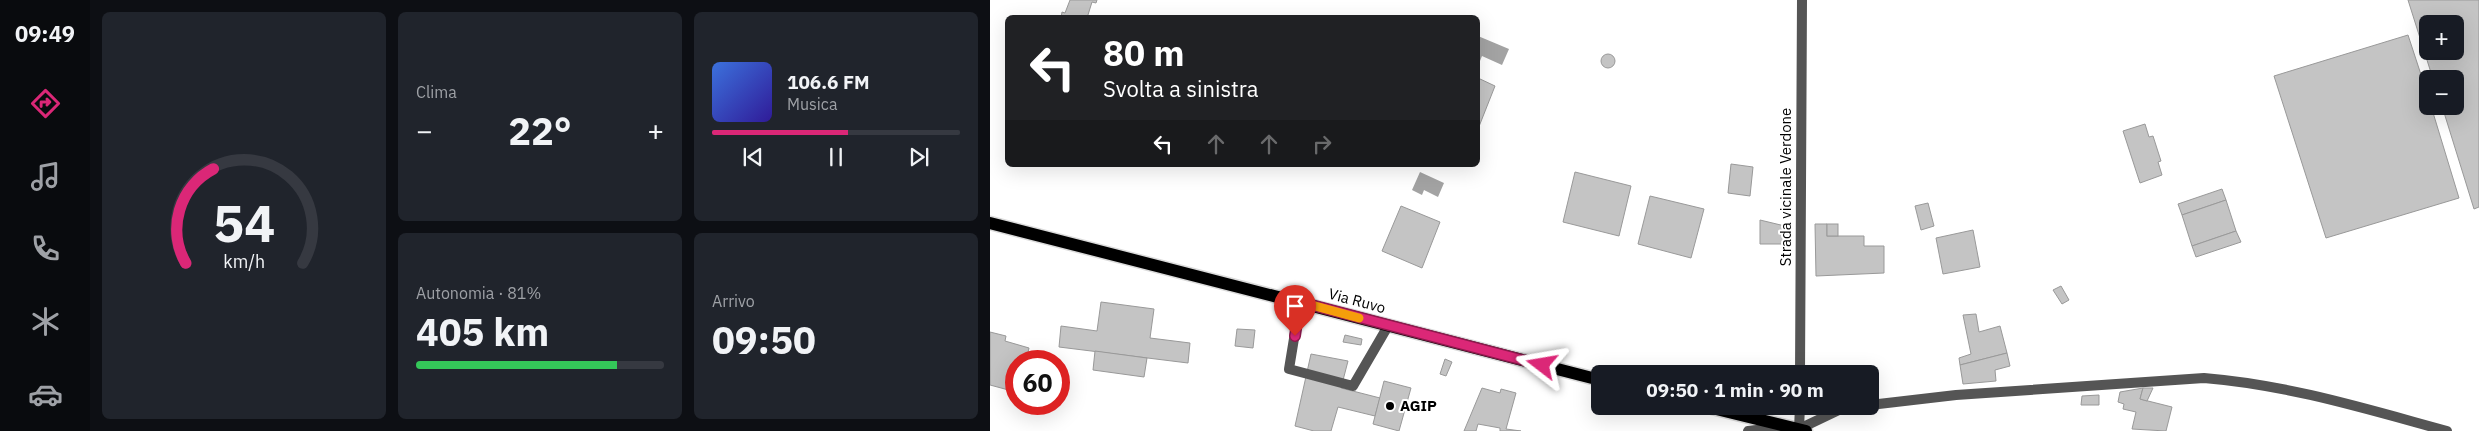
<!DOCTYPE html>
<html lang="it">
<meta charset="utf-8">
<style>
:root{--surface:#171b24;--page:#20242c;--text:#f1f3f6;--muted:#9ea1a6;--line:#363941;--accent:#db2777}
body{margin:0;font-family:"IBM Plex Sans",sans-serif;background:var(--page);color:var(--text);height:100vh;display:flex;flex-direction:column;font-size:19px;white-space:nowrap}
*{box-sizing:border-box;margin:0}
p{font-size:16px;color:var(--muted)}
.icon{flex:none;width:28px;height:28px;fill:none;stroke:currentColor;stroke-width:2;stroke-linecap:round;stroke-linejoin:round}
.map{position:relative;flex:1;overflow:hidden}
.sheet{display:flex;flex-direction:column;gap:12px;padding:12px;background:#0d0f14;width:900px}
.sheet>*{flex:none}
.hud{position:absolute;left:15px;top:15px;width:475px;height:152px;border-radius:8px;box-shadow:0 5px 20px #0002;background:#202124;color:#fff;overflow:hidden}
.controls{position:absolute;left:1429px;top:15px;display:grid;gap:10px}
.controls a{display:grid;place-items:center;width:45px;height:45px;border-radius:8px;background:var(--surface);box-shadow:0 5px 20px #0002;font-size:25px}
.speed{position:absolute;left:15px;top:350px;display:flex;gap:10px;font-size:25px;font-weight:700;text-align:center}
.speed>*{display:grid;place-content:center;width:65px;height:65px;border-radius:50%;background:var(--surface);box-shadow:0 5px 20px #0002;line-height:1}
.speed .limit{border:8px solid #d22;background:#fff;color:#111}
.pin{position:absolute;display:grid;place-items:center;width:42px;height:42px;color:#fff;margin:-51px -21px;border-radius:50% 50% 50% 0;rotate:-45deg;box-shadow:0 0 5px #0007}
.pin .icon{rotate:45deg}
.me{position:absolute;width:55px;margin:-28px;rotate:284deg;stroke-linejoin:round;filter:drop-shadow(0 0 4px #0008)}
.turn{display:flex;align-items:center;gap:18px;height:105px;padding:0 15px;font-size:22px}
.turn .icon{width:65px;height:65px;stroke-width:2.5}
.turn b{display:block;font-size:35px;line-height:42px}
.lanes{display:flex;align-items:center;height:48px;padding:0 15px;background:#0003;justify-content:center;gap:25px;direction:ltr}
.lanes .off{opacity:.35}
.big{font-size:38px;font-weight:700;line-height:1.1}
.sheet .widget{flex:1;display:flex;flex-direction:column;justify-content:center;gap:8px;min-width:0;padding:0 18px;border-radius:8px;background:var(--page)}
.sheet .dial{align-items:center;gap:0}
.dial svg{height:130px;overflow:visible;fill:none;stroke:var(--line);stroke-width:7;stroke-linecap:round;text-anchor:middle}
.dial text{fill:var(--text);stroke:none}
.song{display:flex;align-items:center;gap:15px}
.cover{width:60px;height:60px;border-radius:8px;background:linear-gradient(135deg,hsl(220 70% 55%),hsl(250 70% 35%))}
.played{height:5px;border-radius:2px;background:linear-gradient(90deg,var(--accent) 55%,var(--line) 55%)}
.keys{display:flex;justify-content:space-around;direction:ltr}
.heat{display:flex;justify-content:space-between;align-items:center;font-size:28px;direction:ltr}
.charge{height:8px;border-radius:4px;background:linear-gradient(90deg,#34c759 81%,var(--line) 0)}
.sheet .tiles{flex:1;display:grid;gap:12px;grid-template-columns:repeat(3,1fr)}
.widget:first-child{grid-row:span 2}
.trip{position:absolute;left:601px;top:365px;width:288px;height:50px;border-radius:8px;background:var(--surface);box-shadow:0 5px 20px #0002;font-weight:700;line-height:50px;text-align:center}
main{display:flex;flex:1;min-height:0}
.tabs{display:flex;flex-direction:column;width:90px;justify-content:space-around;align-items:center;background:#090b0e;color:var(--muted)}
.tabs .icon{width:35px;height:35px}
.tabs .on{color:var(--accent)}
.tabs b{font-size:22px;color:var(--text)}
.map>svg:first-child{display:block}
</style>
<main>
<nav class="tabs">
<b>09:49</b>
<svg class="icon on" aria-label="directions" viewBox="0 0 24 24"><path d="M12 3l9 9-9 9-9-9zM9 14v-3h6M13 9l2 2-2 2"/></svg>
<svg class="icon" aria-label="music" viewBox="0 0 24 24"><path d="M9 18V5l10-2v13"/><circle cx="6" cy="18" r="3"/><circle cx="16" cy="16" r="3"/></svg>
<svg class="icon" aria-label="phone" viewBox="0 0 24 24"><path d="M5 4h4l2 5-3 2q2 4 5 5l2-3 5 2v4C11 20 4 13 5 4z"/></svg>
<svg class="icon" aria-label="climate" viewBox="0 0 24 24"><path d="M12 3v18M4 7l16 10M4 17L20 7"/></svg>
<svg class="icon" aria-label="car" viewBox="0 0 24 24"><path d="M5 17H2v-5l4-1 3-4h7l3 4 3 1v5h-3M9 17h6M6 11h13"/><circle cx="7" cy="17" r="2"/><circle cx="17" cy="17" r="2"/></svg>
</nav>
<section class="sheet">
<div class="tiles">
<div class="widget dial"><svg viewBox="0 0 100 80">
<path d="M14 69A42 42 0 1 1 86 69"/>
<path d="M14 69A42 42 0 0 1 31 11" stroke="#db2777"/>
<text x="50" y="56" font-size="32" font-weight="700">54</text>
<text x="50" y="72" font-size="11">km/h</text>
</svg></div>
<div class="widget"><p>Clima</p>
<div class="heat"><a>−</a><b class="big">22°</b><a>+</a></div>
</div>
<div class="widget">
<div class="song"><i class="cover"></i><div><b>106.6 FM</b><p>Musica</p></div></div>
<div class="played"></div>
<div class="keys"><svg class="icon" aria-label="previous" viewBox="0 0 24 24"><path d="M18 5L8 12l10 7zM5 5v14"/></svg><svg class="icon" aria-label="pause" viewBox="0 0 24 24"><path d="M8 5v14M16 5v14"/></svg><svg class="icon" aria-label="next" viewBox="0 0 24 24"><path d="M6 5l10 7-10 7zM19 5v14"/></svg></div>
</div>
<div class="widget"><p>Autonomia · 81%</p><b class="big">405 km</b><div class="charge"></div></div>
<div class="widget"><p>Arrivo</p><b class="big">09:50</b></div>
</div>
</section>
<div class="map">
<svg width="1489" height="431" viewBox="0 0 1489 431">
<rect width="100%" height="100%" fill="#fff"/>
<g fill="#a3a3a3">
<polygon points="488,36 519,49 512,65 492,56 490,61 488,60"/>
<polygon points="430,172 454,183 448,197 434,190 432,195 422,190"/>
</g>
<g fill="#c4c4c4" stroke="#999" fill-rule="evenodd">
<polygon points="80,0 107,0 106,3 102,2 97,18 71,18 72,12 75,13"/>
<path d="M1418,0H1489V207L1484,209L1452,106H1465V79H1443ZM1438,24H1465V51H1438Z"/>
<polygon points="1418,35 1438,96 1438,106 1441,106 1469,198 1336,238 1284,76"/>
<circle cx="618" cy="61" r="7"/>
<polygon points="488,78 505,86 488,129"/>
<polygon points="1155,124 1159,137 1163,136 1171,161 1168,162 1172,175 1150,183 1133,131"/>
<polygon points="741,164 763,167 760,196 738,193"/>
<polygon points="585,172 641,186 629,236 573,222"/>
<polygon points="1232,189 1236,200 1192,215 1188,204"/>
<polygon points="660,196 714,209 701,258 648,244"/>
<polygon points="1236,200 1246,231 1202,246 1192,215"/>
<polygon points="938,203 944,226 931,230 925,206"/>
<polygon points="411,206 450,222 432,268 392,251"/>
<polygon points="770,220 799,227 800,244 770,244"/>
<polygon points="825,224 837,224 837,236 874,236 874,246 894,246 894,273 826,276"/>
<rect x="837" y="224" width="11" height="12"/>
<polygon points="983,230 990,267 953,274 946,238"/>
<polygon points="1246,231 1251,242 1206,257 1202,246"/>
<polygon points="1071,286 1079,300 1072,304 1063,290"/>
<polygon points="111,302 164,309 160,338 200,343 198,363 69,347 71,326 107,331"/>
<polygon points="986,314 989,332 1010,326 1017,353 970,365 969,358 981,354 973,315"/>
<polygon points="247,329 265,330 263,348 245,346"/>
<polygon points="0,332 16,336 15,341 39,348 36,361 26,361 26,392 0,385"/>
<polygon points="355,335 372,339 371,345 353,342"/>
<polygon points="105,351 157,358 154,377 103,370"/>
<polygon points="1017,353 1020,366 1005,370 1006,381 973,384 970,365"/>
<polygon points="321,354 358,361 351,388 390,398 385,416 348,407 341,431 324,431 305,426"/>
<polygon points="455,359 462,362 456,376 450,374"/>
<polygon points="394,381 421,388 409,431 383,424"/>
<polygon points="492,388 510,393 511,389 526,393 516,429 531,431 510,431 510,428 488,424 486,431 474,431"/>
<polygon points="1153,388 1150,399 1182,407 1176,431 1142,429 1146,412 1133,409 1134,404 1128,402 1130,392"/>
<polygon points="1153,388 1163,388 1157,401 1150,399"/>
<polygon points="1109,395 1109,405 1091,405 1092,396"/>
</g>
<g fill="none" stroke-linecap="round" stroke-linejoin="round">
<defs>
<g id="primary">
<polyline points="0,223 610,380"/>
<polyline points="714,406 816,431"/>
</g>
</defs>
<use href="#primary" stroke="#dbdbdb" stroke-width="15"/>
<polyline stroke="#555" stroke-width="10" points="310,302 299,369 363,386 398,326"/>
<g stroke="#555" stroke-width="10">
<polyline points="810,374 812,0"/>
<path d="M880,405L966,395L1214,378C1299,385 1376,409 1457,431"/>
<polyline points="810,406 809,429 853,408 870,406"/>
<polyline points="758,431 792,427"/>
</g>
<use href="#primary" stroke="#000" stroke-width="12"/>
</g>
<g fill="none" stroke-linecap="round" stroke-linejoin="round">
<defs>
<polyline id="route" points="305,336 310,302 552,365"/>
</defs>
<use href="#route" stroke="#8e194d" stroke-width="12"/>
<use href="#route" stroke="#db2777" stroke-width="9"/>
<polyline stroke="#f59e0b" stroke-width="9" points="314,303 369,318"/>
</g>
<circle fill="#000" stroke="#fff" stroke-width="2" cx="400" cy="406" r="5"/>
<g text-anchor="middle" stroke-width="4" stroke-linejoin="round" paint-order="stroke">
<g font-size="15" fill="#000" stroke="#fff">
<text transform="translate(796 187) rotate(-90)" y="5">Strada vicinale Verdone</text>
<text transform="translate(367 301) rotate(15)" y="5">Via Ruvo</text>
</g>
<g font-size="15" font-weight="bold" fill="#000" stroke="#fff" text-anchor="start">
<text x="410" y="411">AGIP</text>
</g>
</g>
</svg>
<div class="controls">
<a>+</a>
<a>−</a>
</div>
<div class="speed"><div class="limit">60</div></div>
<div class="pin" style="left:305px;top:336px;background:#d93025"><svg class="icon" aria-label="arrive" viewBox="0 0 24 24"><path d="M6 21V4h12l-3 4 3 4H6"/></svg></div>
<svg class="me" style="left:552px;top:365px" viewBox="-20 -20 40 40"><path d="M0-17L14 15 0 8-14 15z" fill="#db2777" stroke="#fff" stroke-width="4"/></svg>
<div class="trip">09:50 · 1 min · 90 m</div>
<div class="hud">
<div class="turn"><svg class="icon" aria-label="left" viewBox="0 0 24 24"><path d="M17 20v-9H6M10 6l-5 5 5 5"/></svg><div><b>80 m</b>Svolta a sinistra</div></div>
<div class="lanes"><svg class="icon" aria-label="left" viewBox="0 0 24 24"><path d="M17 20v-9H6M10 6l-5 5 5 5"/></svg><svg class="icon off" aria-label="ahead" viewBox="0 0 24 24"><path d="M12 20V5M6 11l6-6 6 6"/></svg><svg class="icon off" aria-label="ahead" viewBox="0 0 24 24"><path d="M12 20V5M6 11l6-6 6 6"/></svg><svg class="icon off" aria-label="right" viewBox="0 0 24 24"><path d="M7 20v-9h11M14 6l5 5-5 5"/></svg></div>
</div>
</div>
</main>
